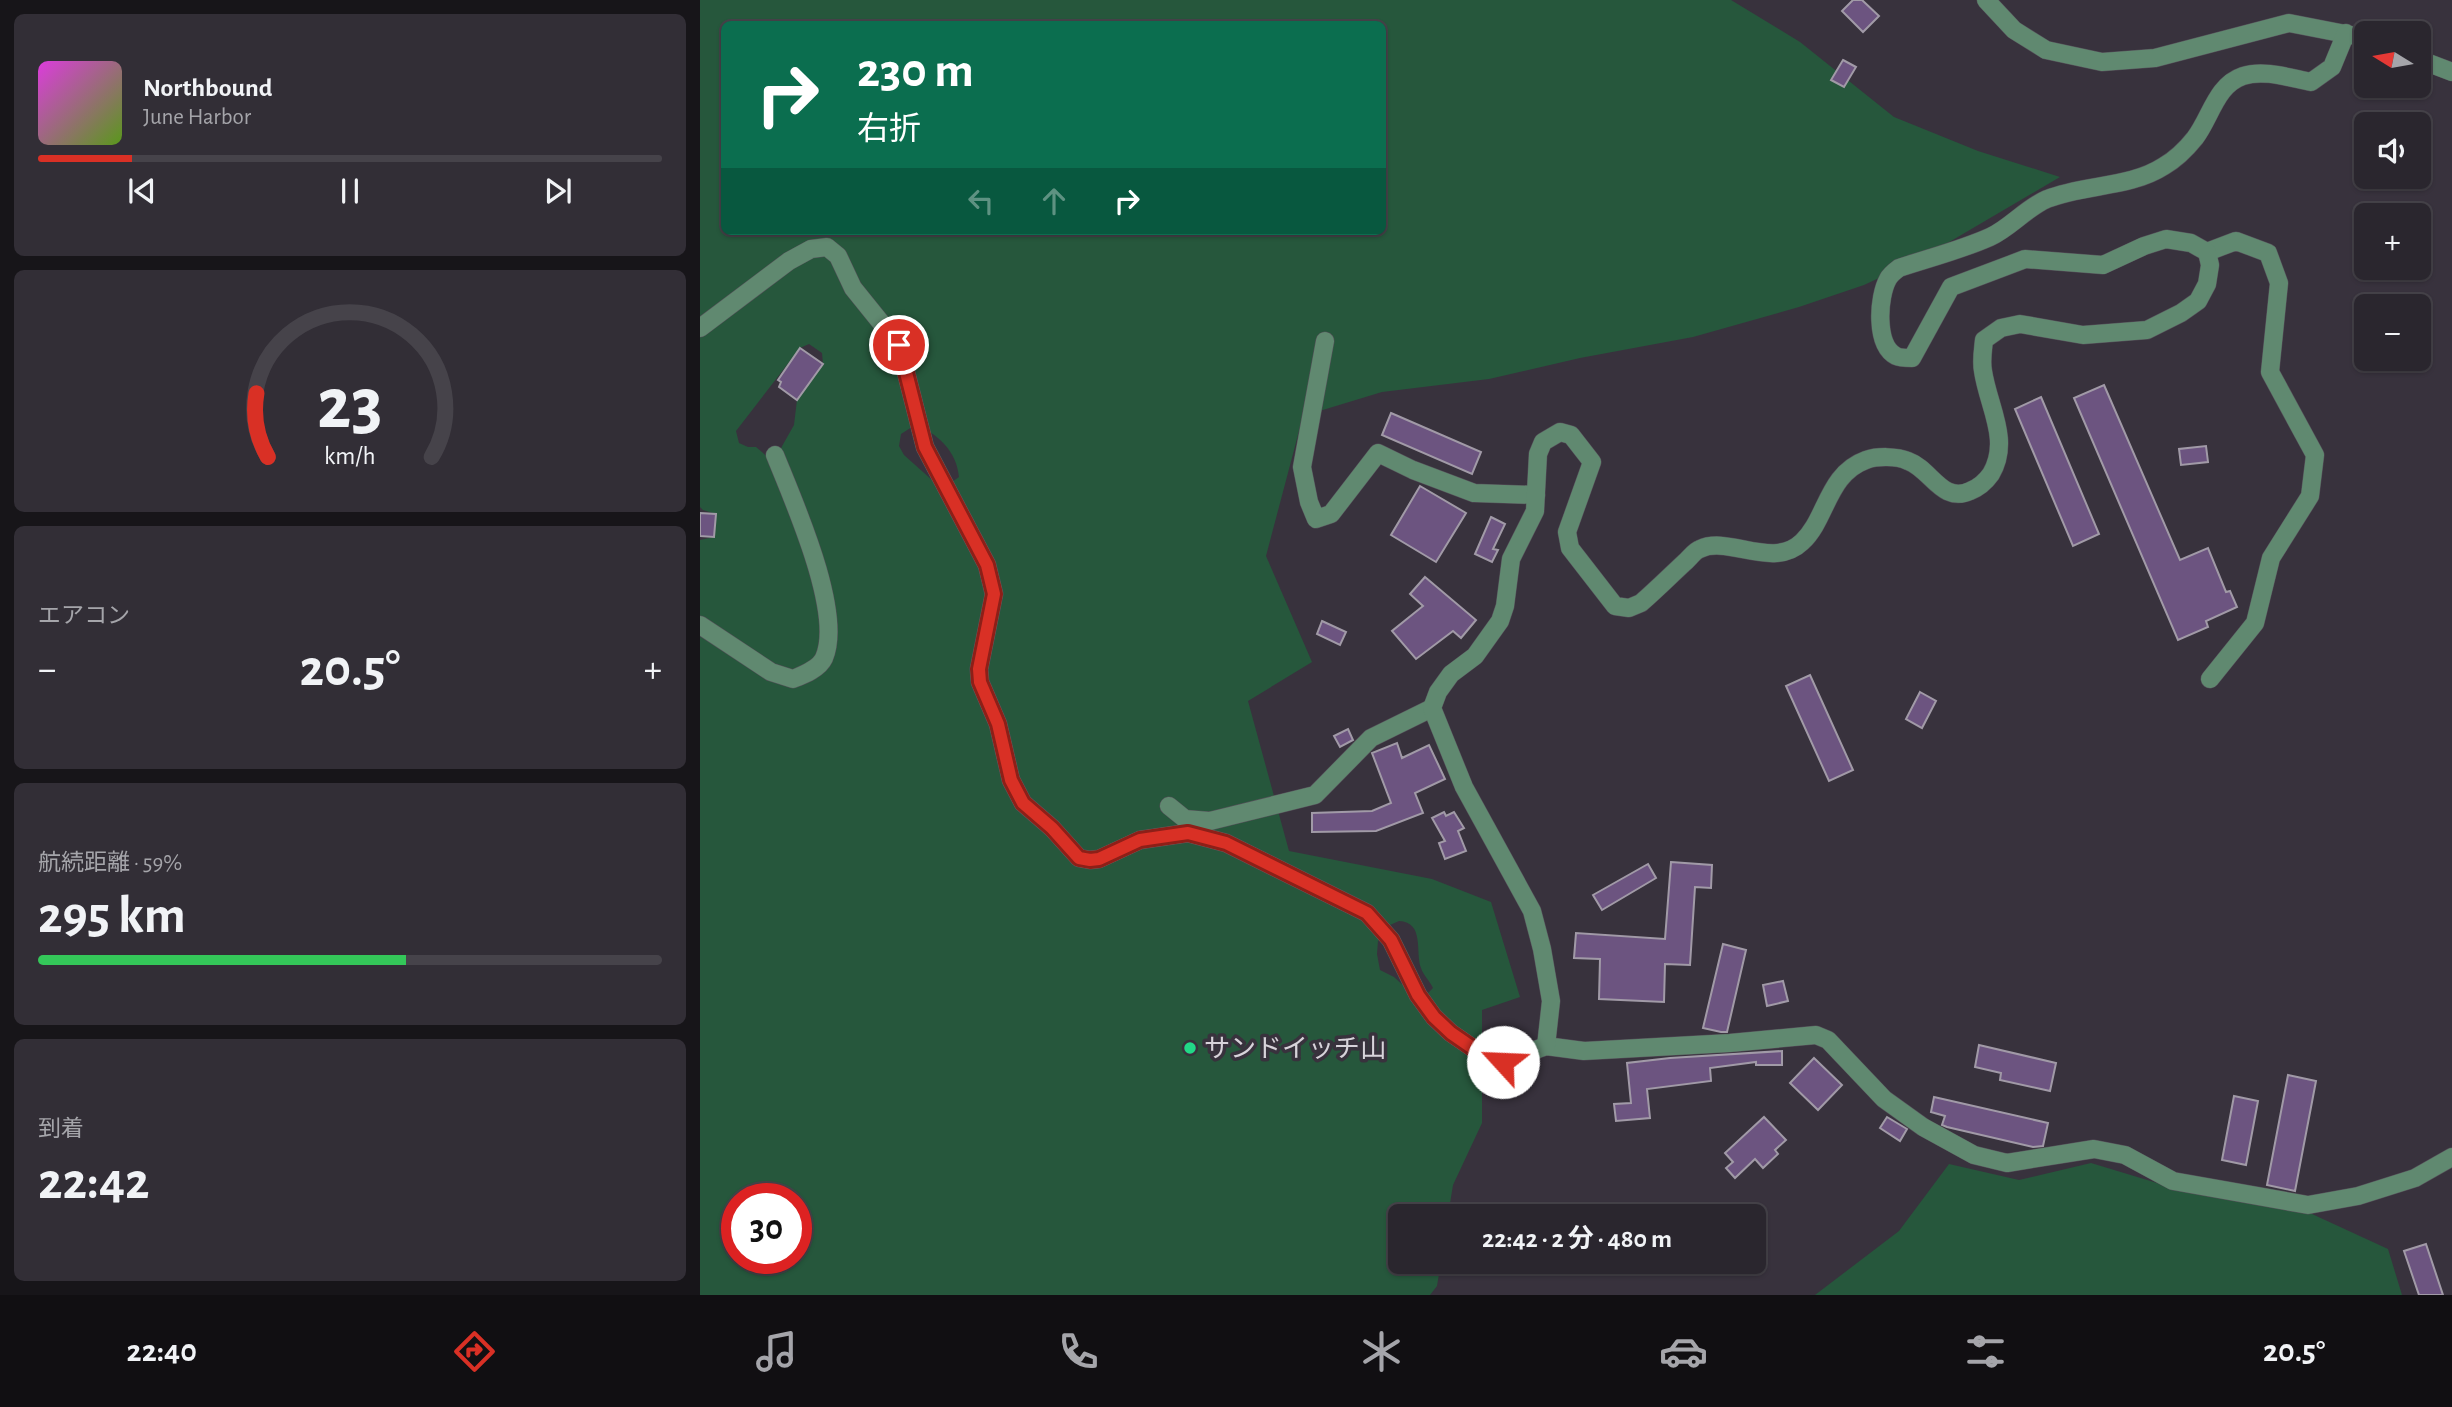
<!DOCTYPE html>
<html lang="ja">
<meta charset="utf-8">
<style>
:root{--surface:#2a262e;--page:#322e36;--text:#f1f3f6;--muted:#a5a5aa;--line:#46434a;--accent:#d93025}
body{margin:0;font-family:"Alegreya Sans","Noto Sans JP",sans-serif;background:var(--page);color:var(--text);height:100vh;display:flex;flex-direction:column;font-size:26px;white-space:nowrap}
*{box-sizing:border-box;margin:0}
p{font-size:23px;color:var(--muted)}
.icon{flex:none;width:38px;height:38px;fill:none;stroke:currentColor;stroke-width:2;stroke-linecap:round;stroke-linejoin:round}
.map{position:relative;flex:1;overflow:hidden}
.drawer{display:flex;flex-direction:column;gap:14px;padding:14px;background:#171519;width:700px}
.drawer>*{flex:none}
.hud{position:absolute;left:21px;top:21px;width:665px;height:214px;border-radius:10px;box-shadow:0 2px 5px #0004,0 0 0 2px var(--line);background:#0b6e4f;color:#fff;overflow:hidden}
.needle{width:46px;rotate:281deg}
.tools{position:absolute;left:1654px;top:21px;display:grid;gap:14px}
.tools a{display:grid;place-items:center;width:77px;height:77px;border-radius:10px;background:var(--surface);box-shadow:0 2px 5px #0004,0 0 0 2px var(--line);font-size:35px}
.speed{position:absolute;left:21px;top:1183px;display:flex;gap:14px;font-size:35px;font-weight:700;text-align:center}
.speed>*{display:grid;place-content:center;width:91px;height:91px;border-radius:50%;background:var(--surface);box-shadow:0 2px 5px #0004,0 0 0 2px var(--line);line-height:1}
.speed .limit{border:10px solid #d22;background:#fff;color:#111}
.pin{position:absolute;display:grid;place-items:center;width:60px;height:60px;color:#fff;margin:-30px;border:4px solid #fff;border-radius:50%;box-shadow:0 2px 7px #0007}
.me{position:absolute;width:77px;margin:-38px;rotate:295deg;stroke-linejoin:round;filter:drop-shadow(0 0 5px #0008)}
.turn{display:flex;align-items:center;gap:24px;height:147px;padding:0 21px;font-size:32px}
.turn .icon{width:91px;height:91px;stroke-width:2.5}
.turn b{display:block;font-size:49px;line-height:60px}
.lanes{display:flex;align-items:center;height:66px;padding:0 21px;background:#0003;justify-content:center;gap:35px;direction:ltr}
.lanes .off{opacity:.35}
.big{font-size:52px;font-weight:700;line-height:1.1}
.drawer .card{flex:1;display:flex;flex-direction:column;justify-content:center;gap:10px;min-width:0;padding:0 24px;border-radius:10px;background:var(--page)}
.drawer .dial{align-items:center;gap:0}
.dial svg{height:182px;overflow:visible;fill:none;stroke:var(--line);stroke-width:7;stroke-linecap:round;text-anchor:middle}
.dial text{fill:var(--text);stroke:none}
.song{display:flex;align-items:center;gap:21px}
.cover{width:84px;height:84px;border-radius:10px;background:linear-gradient(135deg,hsl(300 70% 55%),hsl(90 70% 35%))}
.played{height:7px;border-radius:4px;background:linear-gradient(90deg,var(--accent) 15%,var(--line) 15%)}
.keys{display:flex;justify-content:space-around;direction:ltr}
.heat{display:flex;justify-content:space-between;align-items:center;font-size:38px;direction:ltr}
.charge{height:10px;border-radius:5px;background:linear-gradient(90deg,#34c759 59%,var(--line) 0)}
.trip{position:absolute;left:688px;top:1204px;width:378px;height:70px;border-radius:10px;background:var(--surface);box-shadow:0 2px 5px #0004,0 0 0 2px var(--line);font-weight:700;line-height:70px;text-align:center}
.dock{display:flex;height:112px;justify-content:space-around;align-items:center;background:#110f12;color:var(--muted)}
.dock .icon{width:49px;height:49px}
.dock .current{color:var(--accent)}
.dock b{font-size:32px;color:var(--text)}
main{display:flex;flex:1;min-height:0}
.map>svg:first-child{display:block}
</style>
<main>
<section class="drawer">
<div class="card">
<div class="song"><i class="cover"></i><div><b>Northbound</b><p>June Harbor</p></div></div>
<div class="played"></div>
<div class="keys"><svg class="icon" aria-label="previous" viewBox="0 0 24 24"><path d="M18 5L8 12l10 7zM5 5v14"/></svg><svg class="icon" aria-label="pause" viewBox="0 0 24 24"><path d="M8 5v14M16 5v14"/></svg><svg class="icon" aria-label="next" viewBox="0 0 24 24"><path d="M6 5l10 7-10 7zM19 5v14"/></svg></div>
</div>
<div class="card dial"><svg viewBox="0 0 100 80">
<path d="M14 69A42 42 0 1 1 86 69"/>
<path d="M14 69A42 42 0 0 1 9 41" stroke="#d93025"/>
<text x="50" y="56" font-size="32" font-weight="700">23</text>
<text x="50" y="72" font-size="11">km/h</text>
</svg></div>
<div class="card"><p>エアコン</p>
<div class="heat"><a>−</a><b class="big">20.5°</b><a>+</a></div>
</div>
<div class="card"><p>航続距離 · 59%</p><b class="big">295 km</b><div class="charge"></div></div>
<div class="card"><p>到着</p><b class="big">22:42</b></div>
</section>
<div class="map">
<svg width="1752" height="1295" viewBox="0 0 1752 1295">
<rect width="100%" height="100%" fill="#38323d"/>
<g fill="#26573c" fill-rule="evenodd">
<path d="M0,0H1031L1100,42L1194,117L1278,151L1360,177L1222,258L1164,285L1099,307L993,337L880,358L789,379L682,392L603,416L566,556L612,662L548,701L589,851L732,879L791,902L820,997L782,1010V1123L753,1185L748,1216H700V1262H741L737,1286L730,1295H0V540L14,537L16,514L3,510L0,507ZM24,24H682V231H24ZM109,344L122,353L123,364L97,400L94,425L81,448L85,463L70,459L56,447H48L39,443L36,431L100,348ZM215,425C238,433 257,452 259,477L242,489L204,455L199,446L201,434ZM699,921C725,922 715,953 721,968C723,975 730,981 733,988L720,1001L694,977L680,970L677,954L678,941L687,932L690,925ZM37,1199H96V1258H37Z"/>
<polygon points="1391,1163 1467,1186 1612,1214 1688,1249 1702,1295 1115,1295 1199,1231 1249,1164 1319,1180"/>
</g>
<g fill="#6c5480" stroke="#a19aa7" stroke-width="2">
<polygon points="1153,0 1162,0 1179,16 1163,32 1142,11"/>
<polygon points="1143,60 1156,67 1144,87 1131,80"/>
<polygon points="100,348 123,364 97,400 79,387 81,382 78,380"/>
<polygon points="1404,385 1480,560 1508,548 1526,592 1530,591 1537,607 1506,621 1508,627 1478,640 1374,398"/>
<polygon points="1341,397 1399,534 1373,546 1315,409"/>
<polygon points="691,413 781,452 772,474 682,435"/>
<polygon points="1506,446 1508,462 1481,465 1479,449"/>
<polygon points="720,486 766,513 736,562 691,535"/>
<polygon points="0,513 16,514 14,537 0,536"/>
<polygon points="791,517 805,524 793,549 798,550 792,562 775,554"/>
<polygon points="725,577 776,620 761,638 753,631 716,659 692,631 723,606 710,594"/>
<polygon points="622,621 646,632 640,645 617,634"/>
<polygon points="1110,675 1153,770 1129,781 1086,686"/>
<polygon points="1220,692 1236,701 1222,728 1206,719"/>
<polygon points="648,729 653,740 640,747 634,736"/>
<polygon points="697,743 702,758 729,745 745,779 715,793 723,813 676,831 612,832 612,813 672,811 691,803 672,753"/>
<polygon points="744,812 746,816 754,812 764,828 758,831 766,851 745,859 739,843 745,841 732,818"/>
<polygon points="971,862 1012,865 1011,888 995,887 990,965 965,964 964,1002 899,999 900,959 874,958 876,933 965,939"/>
<polygon points="948,864 956,878 902,910 893,895"/>
<polygon points="1023,944 1046,950 1027,1032 1021,1032 1003,1028"/>
<polygon points="1083,981 1088,1001 1067,1006 1063,985"/>
<polygon points="1279,1045 1356,1063 1350,1091 1300,1080 1301,1073 1275,1067"/>
<polygon points="1082,1051 1082,1065 1056,1065 1056,1062 1010,1068 1011,1081 947,1089 950,1118 916,1121 914,1104 931,1103 927,1063 970,1058"/>
<polygon points="1114,1058 1142,1085 1118,1110 1090,1083"/>
<polygon points="1588,1075 1616,1081 1595,1191 1567,1185"/>
<polygon points="1534,1096 1558,1101 1546,1165 1522,1160"/>
<polygon points="1234,1097 1348,1123 1343,1146 1333,1147 1247,1127 1242,1125 1245,1116 1231,1112"/>
<polygon points="1064,1117 1086,1140 1075,1150 1078,1154 1063,1168 1055,1159 1035,1178 1026,1168 1033,1162 1025,1153"/>
<polygon points="1187,1117 1207,1129 1200,1141 1180,1128"/>
<polygon points="1726,1244 1743,1295 1719,1295 1704,1251"/>
</g>
<g fill="none" stroke-linecap="round" stroke-linejoin="round">
<defs>
<g id="minor">
<polyline points="1286,0 1314,30 1346,50 1402,62 1455,58 1589,23 1666,38"/>
<polyline points="1718,59 1752,72"/>
<polyline points="1507,252 1536,241 1568,253 1579,283 1570,372 1615,455 1610,496 1571,558 1555,623 1510,679"/>
<polyline points="0,328 89,261 111,249 127,247 138,256 153,288 199,345 225,447 287,565 294,594 279,669 280,682 298,724 311,780 323,803 352,828 379,858 390,860 399,859 440,840 488,833 526,843 667,913 691,940 718,995 734,1017 751,1033 780,1053 803,1062 846,1046 884,1051 1030,1043 1116,1035 1128,1040 1184,1099 1223,1127 1274,1155 1307,1163 1394,1149 1425,1155 1473,1181 1608,1205 1658,1196 1715,1178 1752,1157"/>
<polyline points="625,341 602,467 609,502 616,519 631,514 678,453 713,470 774,493 836,495"/>
<path d="M0,625L71,672L93,679C103,675 119,669 124,658C144,613 93,500 75,455"/>
<polyline points="469,806 485,819 510,821 615,795 671,738 732,708"/>
<path d="M846,1046L851,1001L842,949L832,911L764,787L732,708L738,692L751,674L775,656L800,621L805,606L811,559L835,511L838,454L843,442L860,432L871,435L892,462L867,532L870,548L915,606L929,608L941,603C956,590 970,576 984,563C989,559 994,551 1000,549C1028,535 1073,570 1102,542C1127,519 1127,474 1166,460C1177,456 1197,456 1208,461C1231,469 1242,504 1270,491C1278,488 1286,481 1291,474C1311,440 1288,406 1283,371C1281,361 1283,350 1284,340L1301,328L1320,324L1383,335L1447,330L1481,313L1498,301L1507,284L1510,265L1507,252L1491,243L1466,239L1444,246L1403,265L1325,259L1251,287L1212,358C1208,358 1200,358 1196,356C1175,345 1178,297 1188,279C1190,275 1195,271 1199,268C1229,258 1261,250 1290,237C1310,228 1326,208 1347,199C1385,184 1430,188 1464,166C1476,159 1487,148 1495,138C1511,117 1516,85 1543,76C1564,69 1590,78 1611,82L1632,67L1646,33"/>
</g>
</defs>
<use href="#minor" stroke="#554f59" stroke-width="19"/>
<use href="#minor" stroke="#608970" stroke-width="18"/>
</g>
<g fill="none" stroke-linecap="round" stroke-linejoin="round">
<defs>
<polyline id="route" points="199,345 225,447 287,565 294,594 279,669 280,682 298,724 311,780 323,803 352,828 379,858 390,860 399,859 440,840 488,833 526,843 667,913 691,940 718,995 734,1017 751,1033 780,1053 803,1062"/>
</defs>
<use href="#route" stroke="#8d1f18" stroke-width="18"/>
<use href="#route" stroke="#d93025" stroke-width="12"/>
</g>
<circle fill="#22d887" stroke="#38323d" stroke-width="2.5" cx="490" cy="1048" r="7"/>
<g text-anchor="middle" stroke-width="7" stroke-linejoin="round" paint-order="stroke">
<g font-size="26" fill="#d7d3da" stroke="#38323d" text-anchor="start">
<text x="504" y="1057">サンドイッチ山</text>
</g>
</g>
</svg>
<div class="tools">
<a><svg class="needle" viewBox="-14 -14 28 28"><path d="M0-13l5 13h-10z" fill="#e53935"/><path d="M0 13l5-13h-10z" fill="#a5a5aa"/></svg></a>
<a><svg class="icon" aria-label="sound" viewBox="0 0 24 24"><path d="M4 9h4l5-4v14l-5-4H4zM17 9q2 3 0 6"/></svg></a>
<a>+</a>
<a>−</a>
</div>
<div class="speed"><div class="limit">30</div></div>
<div class="pin" style="left:199px;top:345px;background:#d93025"><svg class="icon" aria-label="arrive" viewBox="0 0 24 24"><path d="M6 21V4h12l-3 4 3 4H6"/></svg></div>
<svg class="me" style="left:803px;top:1062px" viewBox="-20 -20 40 40"><circle r="19" fill="#fff"/><path d="M0-13L10 11 0 6-10 11z" fill="#d93025"/></svg>
<div class="trip">22:42 · 2 分 · 480 m</div>
<div class="hud">
<div class="turn"><svg class="icon" aria-label="right" viewBox="0 0 24 24"><path d="M7 20v-9h11M14 6l5 5-5 5"/></svg><div><b>230 m</b>右折</div></div>
<div class="lanes"><svg class="icon off" aria-label="left" viewBox="0 0 24 24"><path d="M17 20v-9H6M10 6l-5 5 5 5"/></svg><svg class="icon off" aria-label="ahead" viewBox="0 0 24 24"><path d="M12 20V5M6 11l6-6 6 6"/></svg><svg class="icon" aria-label="right" viewBox="0 0 24 24"><path d="M7 20v-9h11M14 6l5 5-5 5"/></svg></div>
</div>
</div>
</main>
<nav class="dock">
<b>22:40</b>
<svg class="icon current" aria-label="directions" viewBox="0 0 24 24"><path d="M12 3l9 9-9 9-9-9zM9 14v-3h6M13 9l2 2-2 2"/></svg>
<svg class="icon" aria-label="music" viewBox="0 0 24 24"><path d="M9 18V5l10-2v13"/><circle cx="6" cy="18" r="3"/><circle cx="16" cy="16" r="3"/></svg>
<svg class="icon" aria-label="phone" viewBox="0 0 24 24"><path d="M5 4h4l2 5-3 2q2 4 5 5l2-3 5 2v4C11 20 4 13 5 4z"/></svg>
<svg class="icon" aria-label="climate" viewBox="0 0 24 24"><path d="M12 3v18M4 7l16 10M4 17L20 7"/></svg>
<svg class="icon" aria-label="car" viewBox="0 0 24 24"><path d="M5 17H2v-5l4-1 3-4h7l3 4 3 1v5h-3M9 17h6M6 11h13"/><circle cx="7" cy="17" r="2"/><circle cx="17" cy="17" r="2"/></svg>
<svg class="icon" aria-label="filters" viewBox="0 0 24 24"><path d="M4 7h16M4 17h16"/><circle cx="9" cy="7" r="2"/><circle cx="15" cy="17" r="2"/></svg>
<b>20.5°</b>
</nav>
